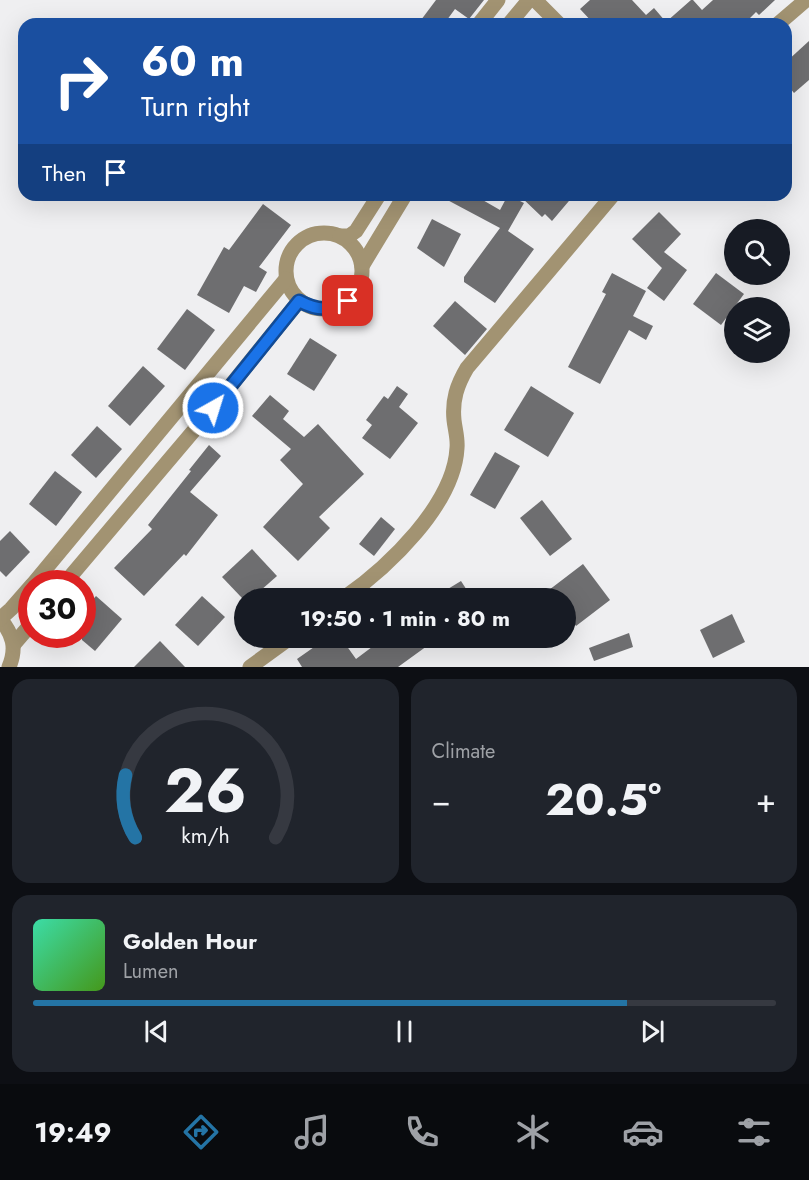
<!DOCTYPE html>
<meta charset="utf-8">
<style>
:root{--surface:#171b24;--page:#20242c;--text:#f1f3f6;--muted:#9ea1a6;--line:#363941;--accent:#2474a5}
body{margin:0;font-family:Jost,sans-serif;background:var(--page);color:var(--text);height:100vh;display:flex;flex-direction:column;font-size:22px;white-space:nowrap}
*{box-sizing:border-box;margin:0}
p{font-size:20px;color:var(--muted)}
.icon{flex:none;width:33px;height:33px;fill:none;stroke:currentColor;stroke-width:2;stroke-linecap:round;stroke-linejoin:round}
.map{position:relative;height:667px;overflow:hidden}
.panel{display:flex;flex-direction:column;gap:12px;padding:12px;background:#0d0f14;flex:1}
.panel>*{flex:none}
.top-card{position:absolute;left:18px;top:18px;width:774px;height:183px;border-radius:18px;box-shadow:0 6px 24px #0002;background:#1a4fa0;color:#fff;overflow:hidden}
.buttons{position:absolute;left:724px;top:219px;display:grid;gap:12px}
.buttons a{display:grid;place-items:center;width:66px;height:66px;border-radius:50%;background:var(--surface);box-shadow:0 6px 24px #0002;font-size:30px}
.speed{position:absolute;left:18px;top:570px;display:flex;gap:12px;font-size:30px;font-weight:700;text-align:center}
.speed>*{display:grid;place-content:center;width:78px;height:78px;border-radius:50%;background:var(--surface);box-shadow:0 6px 24px #0002;line-height:1}
.speed .limit{border:9px solid #d22;background:#fff;color:#111}
.pin{position:absolute;display:grid;place-items:center;width:51px;height:51px;color:#fff;margin:-26px;border-radius:12px;box-shadow:0 3px 9px #0006}
.me{position:absolute;width:66px;margin:-33px;rotate:39deg;stroke-linejoin:round;filter:drop-shadow(0 0 4px #0008)}
.turn{display:flex;align-items:center;gap:21px;height:126px;padding:0 24px;font-size:27px}
.turn .icon{width:78px;height:78px;stroke-width:2.5}
.turn b{display:block;font-size:42px;line-height:51px}
.then{display:flex;align-items:center;height:57px;padding:0 24px;background:#0003;gap:12px;font-size:22px}
.big{font-size:45px;font-weight:700;line-height:1.1}
.panel .widget{flex:1;display:flex;flex-direction:column;justify-content:center;gap:9px;min-width:0;padding:0 21px;border-radius:18px;background:var(--page)}
.panel .dial{align-items:center;gap:0}
.dial svg{height:156px;overflow:visible;fill:none;stroke:var(--line);stroke-width:7;stroke-linecap:round;text-anchor:middle}
.dial text{fill:var(--text);stroke:none}
.song{display:flex;align-items:center;gap:18px}
.cover{width:72px;height:72px;border-radius:9px;background:linear-gradient(135deg,hsl(160 70% 55%),hsl(100 70% 35%))}
.played{height:6px;border-radius:3px;background:linear-gradient(90deg,var(--accent) 80%,var(--line) 80%)}
.keys{display:flex;justify-content:space-around;direction:ltr}
.heat{display:flex;justify-content:space-between;align-items:center;font-size:33px;direction:ltr}
.panel .tiles{flex:1;display:grid;gap:12px;grid-template-columns:1fr 1fr}
.widget:last-child{grid-column:span 2}
.trip{position:absolute;left:234px;top:588px;width:342px;height:60px;border-radius:30px;background:var(--surface);box-shadow:0 6px 24px #0002;font-weight:700;line-height:60px;text-align:center}
.menu{display:flex;height:96px;justify-content:space-around;align-items:center;background:#090b0e;color:var(--muted)}
.menu .icon{width:42px;height:42px}
.menu .on{color:var(--accent)}
.menu b{font-size:27px;color:var(--text)}
.map>svg:first-child{display:block}
</style>
<div class="map">
<svg width="809" height="667" viewBox="0 0 809 667">
<rect width="100%" height="100%" fill="#efeff1"/>
<g fill="#6e6e70">
<polygon points="436,0 484,0 469,19 455,9 444,24 418,24"/>
<polygon points="590,0 632,0 646,15 654,8 666,22 691,0 693,0 702,10 713,0 775,0 759,15 756,12 744,24 594,24 580,9"/>
<polygon points="809,41 809,80 794,93 786,83 786,62"/>
<polygon points="438,195 474,195 500,210 508,195 524,203 508,231 534,249 495,303 464,282 464,277 500,228"/>
<polygon points="519,195 574,195 552,221 545,214 542,217"/>
<polygon points="263,204 291,225 259,267 267,272 256,292 244,286 229,313 197,295 224,247 229,250"/>
<polygon points="659,212 681,234 664,252 687,270 664,301 647,288 662,268 632,239"/>
<polygon points="432,219 461,234 444,267 417,248"/>
<polygon points="612,273 646,291 633,316 653,326 646,340 629,330 600,384 568,367 606,294 602,292"/>
<polygon points="716,273 744,294 721,325 693,304"/>
<polygon points="455,301 487,329 465,355 433,326"/>
<polygon points="187,309 215,330 185,370 157,349"/>
<polygon points="310,338 337,355 314,391 287,374"/>
<polygon points="143,366 165,386 130,426 108,406"/>
<polygon points="397,386 408,394 399,407 418,423 390,459 362,438 372,425 366,420 384,396 388,399"/>
<polygon points="531,386 574,413 548,457 504,430"/>
<polygon points="270,395 289,411 283,419 304,437 318,424 364,474 319,517 330,528 298,561 263,527 303,484 280,460 291,449 252,416"/>
<polygon points="97,426 122,449 96,478 71,455"/>
<polygon points="209,445 221,456 190,492 218,515 186,556 184,554 144,596 114,568 152,529 148,525 191,471 189,470"/>
<polygon points="495,452 520,466 495,509 470,495"/>
<polygon points="55,471 82,492 56,526 29,504"/>
<polygon points="542,500 572,539 550,556 520,518"/>
<polygon points="381,517 395,529 374,556 359,544"/>
<polygon points="10,531 30,552 6,577 0,571 0,541"/>
<polygon points="252,549 277,576 252,598 242,598 222,577"/>
<polygon points="583,564 610,600 576,626 566,612 566,598 556,598 549,590"/>
<polygon points="461,581 472,598 433,598"/>
<polygon points="96,596 122,619 95,651 82,640 82,612"/>
<polygon points="202,596 225,617 198,646 175,625"/>
<polygon points="732,614 745,642 713,658 700,630"/>
<polygon points="629,633 633,647 594,661 589,648"/>
<polygon points="327,638 341,638 356,659 384,638 420,638 427,646 398,667 302,667 297,659"/>
<polygon points="160,641 185,667 134,667"/>
</g>
<g fill="none" stroke-linecap="round" stroke-linejoin="round">
<g stroke="#a29372" stroke-width="15">
<polyline points="535,0 559,24"/>
<polyline points="479,24 498,0"/>
<polyline points="509,24 529,0"/>
<polyline points="778,24 806,0"/>
<circle cx="324" cy="271" r="38"/>
<polyline points="340,236 349,236 356,231 379,195"/>
<polyline points="362,266 405,195"/>
<polyline points="33,584 286,279"/>
<polyline points="64,584 202,421 299,301"/>
<path d="M344,598C388,567 454,505 457,448C458,439 455,429 454,420C452,400 457,385 467,368L613,195"/>
<path d="M0,619C13,634 17,648 9,667"/>
<polyline points="0,619 11,609 32,585"/>
<polyline points="14,644 32,623"/>
<polyline points="250,667 290,638"/>
</g>
</g>
<g fill="none" stroke-linecap="round" stroke-linejoin="round">
<defs>
<path id="route" d="M213,408L299,301C318,311 330,311 348,301"/>
</defs>
<use href="#route" stroke="#114b97" stroke-width="15"/>
<use href="#route" stroke="#1a73e8" stroke-width="10"/>
</g>
</svg>
<div class="buttons">
<a><svg class="icon" aria-label="search" viewBox="0 0 24 24"><circle cx="10" cy="10" r="6"/><path d="M15 15l6 6"/></svg></a>
<a><svg class="icon" aria-label="layers" viewBox="0 0 24 24"><path d="M12 4l9 5-9 5-9-5zM3 14l9 5 9-5"/></svg></a>
</div>
<div class="speed"><div class="limit">30</div></div>
<div class="pin" style="left:348px;top:301px;background:#d93025"><svg class="icon" aria-label="arrive" viewBox="0 0 24 24"><path d="M6 21V4h12l-3 4 3 4H6"/></svg></div>
<svg class="me" style="left:213px;top:408px" viewBox="-20 -20 40 40"><circle r="17" fill="#1a73e8" stroke="#fff" stroke-width="3"/><path d="M0-11L8 9 0 5-8 9z" fill="#fff"/></svg>
<div class="trip">19:50 · 1 min · 80 m</div>
<div class="top-card">
<div class="turn"><svg class="icon" aria-label="right" viewBox="0 0 24 24"><path d="M7 20v-9h11M14 6l5 5-5 5"/></svg><div><b>60 m</b>Turn right</div></div>
<div class="then">Then<svg class="icon" aria-label="arrive" viewBox="0 0 24 24"><path d="M6 21V4h12l-3 4 3 4H6"/></svg></div>
</div>
</div>
<section class="panel">
<div class="tiles">
<div class="widget dial"><svg viewBox="0 0 100 80">
<path d="M14 69A42 42 0 1 1 86 69"/>
<path d="M14 69A42 42 0 0 1 9 37" stroke="#2474a5"/>
<text x="50" y="56" font-size="32" font-weight="700">26</text>
<text x="50" y="72" font-size="11">km/h</text>
</svg></div>
<div class="widget"><p>Climate</p>
<div class="heat"><a>−</a><b class="big">20.5°</b><a>+</a></div>
</div>
<div class="widget">
<div class="song"><i class="cover"></i><div><b>Golden Hour</b><p>Lumen</p></div></div>
<div class="played"></div>
<div class="keys"><svg class="icon" aria-label="previous" viewBox="0 0 24 24"><path d="M18 5L8 12l10 7zM5 5v14"/></svg><svg class="icon" aria-label="pause" viewBox="0 0 24 24"><path d="M8 5v14M16 5v14"/></svg><svg class="icon" aria-label="next" viewBox="0 0 24 24"><path d="M6 5l10 7-10 7zM19 5v14"/></svg></div>
</div>
</div>
</section>
<nav class="menu">
<b>19:49</b>
<svg class="icon on" aria-label="directions" viewBox="0 0 24 24"><path d="M12 3l9 9-9 9-9-9zM9 14v-3h6M13 9l2 2-2 2"/></svg>
<svg class="icon" aria-label="music" viewBox="0 0 24 24"><path d="M9 18V5l10-2v13"/><circle cx="6" cy="18" r="3"/><circle cx="16" cy="16" r="3"/></svg>
<svg class="icon" aria-label="phone" viewBox="0 0 24 24"><path d="M5 4h4l2 5-3 2q2 4 5 5l2-3 5 2v4C11 20 4 13 5 4z"/></svg>
<svg class="icon" aria-label="climate" viewBox="0 0 24 24"><path d="M12 3v18M4 7l16 10M4 17L20 7"/></svg>
<svg class="icon" aria-label="car" viewBox="0 0 24 24"><path d="M5 17H2v-5l4-1 3-4h7l3 4 3 1v5h-3M9 17h6M6 11h13"/><circle cx="7" cy="17" r="2"/><circle cx="17" cy="17" r="2"/></svg>
<svg class="icon" aria-label="filters" viewBox="0 0 24 24"><path d="M4 7h16M4 17h16"/><circle cx="9" cy="7" r="2"/><circle cx="15" cy="17" r="2"/></svg>
</nav>
